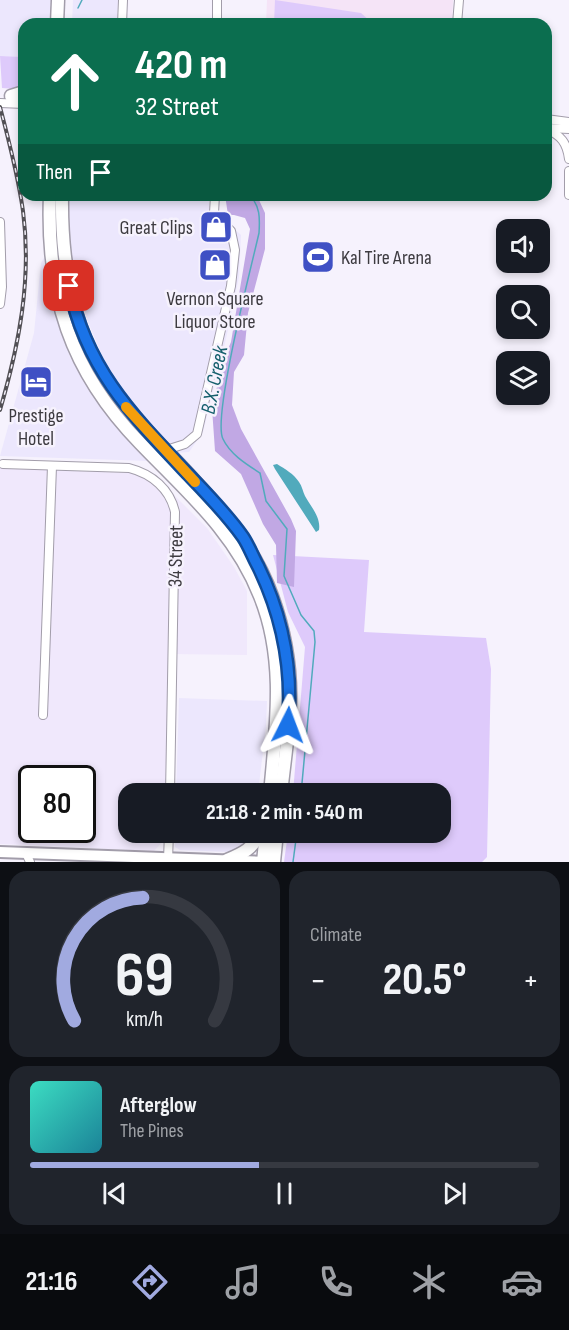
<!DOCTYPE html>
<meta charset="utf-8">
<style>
:root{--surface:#171b24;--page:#20242c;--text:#f1f3f6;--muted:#9ea1a6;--line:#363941;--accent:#a1aae0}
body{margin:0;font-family:"Sofia Sans Condensed",sans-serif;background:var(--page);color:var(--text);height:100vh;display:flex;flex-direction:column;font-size:22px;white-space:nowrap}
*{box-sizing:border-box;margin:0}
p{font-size:20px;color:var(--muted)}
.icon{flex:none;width:33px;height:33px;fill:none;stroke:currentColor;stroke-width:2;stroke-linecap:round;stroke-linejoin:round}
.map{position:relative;height:862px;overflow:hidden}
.side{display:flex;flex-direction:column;gap:9px;padding:9px;background:#0d0f14;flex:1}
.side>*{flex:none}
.top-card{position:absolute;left:18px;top:18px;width:534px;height:183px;border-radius:18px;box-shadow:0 3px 9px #0003;background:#0b6e4f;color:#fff;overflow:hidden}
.tools{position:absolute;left:496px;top:219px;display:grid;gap:12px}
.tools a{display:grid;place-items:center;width:54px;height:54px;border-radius:12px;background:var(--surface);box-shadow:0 3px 9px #0003;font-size:30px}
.speed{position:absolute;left:18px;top:765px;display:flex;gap:12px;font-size:30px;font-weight:700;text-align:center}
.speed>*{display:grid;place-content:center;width:78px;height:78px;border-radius:50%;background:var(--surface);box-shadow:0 3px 9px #0003;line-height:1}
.speed .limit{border:3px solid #111;border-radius:9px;background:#fff;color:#111}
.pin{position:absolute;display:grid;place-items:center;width:51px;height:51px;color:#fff;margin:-26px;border-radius:12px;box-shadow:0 3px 9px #0006}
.me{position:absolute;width:66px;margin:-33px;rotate:3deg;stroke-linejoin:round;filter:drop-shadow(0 0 4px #0008)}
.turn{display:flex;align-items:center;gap:21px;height:126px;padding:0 18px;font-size:27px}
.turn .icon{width:78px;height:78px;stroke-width:2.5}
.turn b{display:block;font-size:42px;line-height:51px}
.then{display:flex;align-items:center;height:57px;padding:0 18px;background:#0003;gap:12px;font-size:22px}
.big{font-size:45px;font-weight:700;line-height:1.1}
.side .card{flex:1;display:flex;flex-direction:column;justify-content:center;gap:9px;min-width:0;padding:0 21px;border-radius:18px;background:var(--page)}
.side .dial{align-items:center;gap:0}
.dial svg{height:156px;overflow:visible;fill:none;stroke:var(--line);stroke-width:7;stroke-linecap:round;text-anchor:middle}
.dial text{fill:var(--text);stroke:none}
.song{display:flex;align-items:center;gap:18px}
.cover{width:72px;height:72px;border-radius:9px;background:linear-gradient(135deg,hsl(170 70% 55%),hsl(190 70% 35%))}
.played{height:6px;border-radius:3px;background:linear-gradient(90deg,var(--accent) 45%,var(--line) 45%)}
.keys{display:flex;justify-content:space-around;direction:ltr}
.heat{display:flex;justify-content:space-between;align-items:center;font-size:33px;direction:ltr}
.side .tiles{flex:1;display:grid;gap:9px;grid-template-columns:1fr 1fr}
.card:last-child{grid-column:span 2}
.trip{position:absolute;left:118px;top:783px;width:333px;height:60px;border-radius:18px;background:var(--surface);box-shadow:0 3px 9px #0003;font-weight:700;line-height:60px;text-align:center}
.tab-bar{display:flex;height:96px;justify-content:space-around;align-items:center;background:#090b0e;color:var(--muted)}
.tab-bar .icon{width:42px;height:42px}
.tab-bar .selected{color:var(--accent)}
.tab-bar b{font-size:27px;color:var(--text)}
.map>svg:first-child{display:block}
</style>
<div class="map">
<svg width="569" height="862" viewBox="0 0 569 862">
<rect width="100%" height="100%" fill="#f6f2fd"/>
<g fill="#ece7fd">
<polygon points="0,0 51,0 49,24 24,24 24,57 0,56"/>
<polygon points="73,0 118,0 117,24 72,24"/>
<polygon points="65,195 209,195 209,206 241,235 239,277 226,339 203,432 189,452 175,453 124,397 110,374 88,322 71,269"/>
<polygon points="44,258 48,292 70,357 96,400 127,439 149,461 0,456 34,333 41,263"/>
<polygon points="179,698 267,701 266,726 258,793 176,793"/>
<polygon points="175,833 254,833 253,836 241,849 230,852 180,850 175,847"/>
</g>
<path fill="#f0e8fc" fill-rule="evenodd" d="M0,468L153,474L207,528L234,567L247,591V655L169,654L165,793L129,794V832L164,833L163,841L154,851L0,844ZM32,778H82V830H32Z"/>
<polygon fill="#f5e4f7" points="267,0 453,0 452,24 266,24"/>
<g fill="#decafb">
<polygon points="275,0 361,13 373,24 274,24"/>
<polygon points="0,56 24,57 24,86 15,89 2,88"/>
<polygon points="273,555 369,560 364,632 486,638 491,669 487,857 482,862 284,862 288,833 441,832 441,794 293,793 305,647 288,612"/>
</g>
<polygon fill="#c1a8e4" points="225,195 259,200 265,213 265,249 248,313 244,355 234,372 232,405 241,429 291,519 296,531 294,587 277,583 276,545 263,524 241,474 215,451 212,408 223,361 231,342 250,229 245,218 234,215 228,215"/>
<path fill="#51aabc" d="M277,464C285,469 294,474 299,482C302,486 303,492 305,496C311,507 321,517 319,530L316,532L275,469L273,465Z"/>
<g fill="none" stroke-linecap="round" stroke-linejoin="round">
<g stroke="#51aabc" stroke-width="1.5">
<polyline points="78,8 82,0"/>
<path d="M250,195C260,207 260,217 259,233C252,264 212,418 223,439C230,454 246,464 260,473L266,501L287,529L284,576L301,615L314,631L315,642L301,794"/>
<polyline points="293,862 297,832"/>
</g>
<defs>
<g id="minor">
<polyline points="122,24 123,0"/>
<polyline points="217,24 217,0"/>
<polyline points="457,24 459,0"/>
<polyline points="0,103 24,104"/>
<polyline points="546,119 569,122"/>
<polyline points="547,128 569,129"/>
<path d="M546,129C561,135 567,143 569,159"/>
<polyline points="569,171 569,195"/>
<polyline points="0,222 2,287 0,304"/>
<polyline points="166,450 185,444 197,434 231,286 235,250 231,231 214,213 215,195"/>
<path d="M3,464L129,468C152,474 170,489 175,512L170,794"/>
<polyline points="43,715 52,466"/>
<polyline points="26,853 30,862"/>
<polyline points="168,860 169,832"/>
</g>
<polyline id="major" points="0,852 268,862"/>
<g id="highway">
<polyline points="57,24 58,0"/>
<polyline points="11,96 24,92"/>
<path d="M50,195C46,295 70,371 140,443C186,491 235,532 260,596C286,660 276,727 270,794"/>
<path d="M62,195C61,263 72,333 113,389C133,418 158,442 182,467C218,506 254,545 272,596C284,629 291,668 290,703C289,733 284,764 281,794"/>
<path d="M227,860C244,853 252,849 261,832"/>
<polyline points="263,862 266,832"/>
<polyline points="274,862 277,832"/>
</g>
</defs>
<use href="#minor" stroke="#a29daa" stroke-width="10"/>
<use href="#major" stroke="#a29daa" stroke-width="14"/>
<use href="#highway" stroke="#a29daa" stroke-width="15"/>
<use href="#minor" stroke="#fff" stroke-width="8"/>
<use href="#major" stroke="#fff" stroke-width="10"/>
<use href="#highway" stroke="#fff" stroke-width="12"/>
<defs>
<path id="rail" d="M0,107C9,141 18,176 23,211C32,279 19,345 0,410"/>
</defs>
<use href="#rail" stroke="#525055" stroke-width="4"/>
<use href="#rail" stroke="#f6f2fd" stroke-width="1.5" stroke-dasharray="4.5" stroke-linecap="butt"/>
</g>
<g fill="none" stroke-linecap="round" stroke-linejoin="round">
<defs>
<path id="route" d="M69,286C86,368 131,414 186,472C206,493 227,514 243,537C249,546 253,557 258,566C283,617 293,668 288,725"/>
</defs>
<use href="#route" stroke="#114b97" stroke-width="15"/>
<use href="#route" stroke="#1a73e8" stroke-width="10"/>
<polyline stroke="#f59e0b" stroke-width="10" points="126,407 195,482"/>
</g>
<defs>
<symbol id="shop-square" viewBox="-11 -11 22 22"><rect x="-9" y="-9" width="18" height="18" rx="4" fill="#3f50c4" stroke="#f6f2fd"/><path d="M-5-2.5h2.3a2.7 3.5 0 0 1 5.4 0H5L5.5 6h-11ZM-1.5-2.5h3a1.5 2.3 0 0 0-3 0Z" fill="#fff"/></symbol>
<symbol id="stadium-square" viewBox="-11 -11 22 22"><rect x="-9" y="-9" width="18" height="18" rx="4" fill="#3f50c4" stroke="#f6f2fd"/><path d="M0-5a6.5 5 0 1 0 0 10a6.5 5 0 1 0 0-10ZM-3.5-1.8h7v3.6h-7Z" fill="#fff"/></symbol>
<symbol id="hotel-square" viewBox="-11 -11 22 22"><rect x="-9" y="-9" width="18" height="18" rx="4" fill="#3f50c4" stroke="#f6f2fd"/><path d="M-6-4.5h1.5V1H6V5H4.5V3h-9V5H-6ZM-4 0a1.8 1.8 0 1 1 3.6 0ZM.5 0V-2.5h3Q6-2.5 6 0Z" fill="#fff"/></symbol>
</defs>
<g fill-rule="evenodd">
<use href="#shop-square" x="197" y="208" width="38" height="38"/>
<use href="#stadium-square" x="299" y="238" width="38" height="38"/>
<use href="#shop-square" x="196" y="246" width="38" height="38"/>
<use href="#hotel-square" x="17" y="363" width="38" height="38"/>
</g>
<g text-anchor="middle" stroke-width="5" stroke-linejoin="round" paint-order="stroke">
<g font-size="20" fill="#3d3b40" stroke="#f6f2fd">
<text x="193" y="234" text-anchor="end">Great Clips</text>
<text x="341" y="264" text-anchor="start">Kal Tire Arena</text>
<text x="215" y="305">Vernon Square<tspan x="215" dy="23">Liquor Store</tspan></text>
<text x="36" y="422">Prestige<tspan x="36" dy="23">Hotel</tspan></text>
</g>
<g font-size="20" fill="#3d3b40" stroke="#f6f2fd">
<text transform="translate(175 556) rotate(-89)" y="7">34 Street</text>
</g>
<g font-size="21" font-style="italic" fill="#16606d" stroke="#f6f2fd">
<text transform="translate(214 380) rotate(-79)" y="7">B.X. Creek</text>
</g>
</g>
</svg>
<div class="tools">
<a><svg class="icon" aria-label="sound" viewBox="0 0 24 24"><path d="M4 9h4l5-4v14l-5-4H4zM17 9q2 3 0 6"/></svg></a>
<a><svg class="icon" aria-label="search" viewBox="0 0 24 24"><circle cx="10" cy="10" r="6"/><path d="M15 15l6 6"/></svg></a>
<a><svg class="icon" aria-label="layers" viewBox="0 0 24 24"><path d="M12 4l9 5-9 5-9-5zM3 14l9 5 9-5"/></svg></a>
</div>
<div class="speed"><div class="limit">80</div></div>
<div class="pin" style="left:69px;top:286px;background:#d93025"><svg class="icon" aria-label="arrive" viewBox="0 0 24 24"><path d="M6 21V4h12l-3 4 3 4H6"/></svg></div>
<svg class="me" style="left:288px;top:725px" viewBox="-20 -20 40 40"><path d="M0-17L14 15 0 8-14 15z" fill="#1a73e8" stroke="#fff" stroke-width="4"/></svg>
<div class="trip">21:18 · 2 min · 540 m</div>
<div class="top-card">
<div class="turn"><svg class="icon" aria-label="ahead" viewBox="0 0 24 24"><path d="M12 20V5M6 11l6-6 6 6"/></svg><div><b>420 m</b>32 Street</div></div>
<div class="then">Then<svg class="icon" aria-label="arrive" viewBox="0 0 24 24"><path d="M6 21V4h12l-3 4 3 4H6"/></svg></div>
</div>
</div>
<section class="side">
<div class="tiles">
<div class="card dial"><svg viewBox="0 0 100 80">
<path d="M14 69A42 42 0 1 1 86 69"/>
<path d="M14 69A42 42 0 0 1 49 6" stroke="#a1aae0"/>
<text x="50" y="56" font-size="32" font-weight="700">69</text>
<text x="50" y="72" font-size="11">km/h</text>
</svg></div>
<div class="card"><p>Climate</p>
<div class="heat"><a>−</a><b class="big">20.5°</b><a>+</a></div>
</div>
<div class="card">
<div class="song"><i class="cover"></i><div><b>Afterglow</b><p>The Pines</p></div></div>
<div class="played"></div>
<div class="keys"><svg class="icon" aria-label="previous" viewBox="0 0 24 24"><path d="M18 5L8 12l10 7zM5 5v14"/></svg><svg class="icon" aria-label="pause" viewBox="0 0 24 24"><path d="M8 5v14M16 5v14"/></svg><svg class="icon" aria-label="next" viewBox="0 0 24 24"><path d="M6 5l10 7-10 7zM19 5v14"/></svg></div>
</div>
</div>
</section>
<nav class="tab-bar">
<b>21:16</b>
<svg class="icon selected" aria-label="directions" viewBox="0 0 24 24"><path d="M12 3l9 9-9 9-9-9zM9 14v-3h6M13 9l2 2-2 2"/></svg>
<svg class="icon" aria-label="music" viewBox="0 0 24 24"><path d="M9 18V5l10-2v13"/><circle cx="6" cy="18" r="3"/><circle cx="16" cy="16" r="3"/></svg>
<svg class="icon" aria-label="phone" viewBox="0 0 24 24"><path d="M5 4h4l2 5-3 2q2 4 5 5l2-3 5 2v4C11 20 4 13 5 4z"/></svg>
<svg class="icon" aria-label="climate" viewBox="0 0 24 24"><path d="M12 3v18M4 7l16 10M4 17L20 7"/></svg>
<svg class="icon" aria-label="car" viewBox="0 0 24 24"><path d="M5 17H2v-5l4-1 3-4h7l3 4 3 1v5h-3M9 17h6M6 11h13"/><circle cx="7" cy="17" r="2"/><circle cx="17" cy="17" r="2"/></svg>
</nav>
